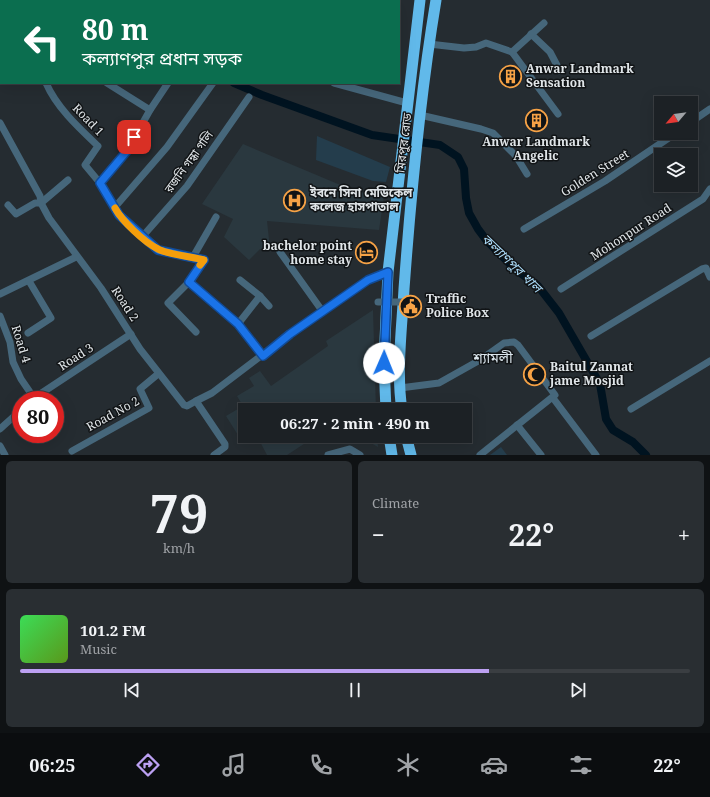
<!DOCTYPE html>
<meta charset="utf-8">
<style>
:root{--surface:#1c2125;--page:#292e32;--text:#f1f3f6;--muted:#a0a3a7;--line:#3a3e42;--accent:#bca0f2}
body{margin:0;font-family:"Noto Serif","Noto Sans Bengali",serif;background:var(--page);color:var(--text);height:100vh;display:flex;flex-direction:column;font-size:15px;white-space:nowrap}
*{box-sizing:border-box;margin:0}
p{font-size:13px;color:var(--muted)}
.icon{flex:none;width:22px;height:22px;fill:none;stroke:currentColor;stroke-width:2;stroke-linecap:round;stroke-linejoin:round}
.map{position:relative;height:455px;overflow:hidden}
.details{display:flex;flex-direction:column;gap:6px;padding:6px;background:#0f1214;flex:1}
.details>*{flex:none}
.guide{position:absolute;left:0px;top:0px;width:400px;height:84px;box-shadow:0 4px 16px #0002,0 0 0 1px var(--line);background:#0b6e4f;color:#fff;overflow:hidden}
.needle{width:26px;rotate:241deg}
.controls{position:absolute;left:654px;top:96px;display:grid;gap:8px}
.controls a{display:grid;place-items:center;width:44px;height:44px;border-radius:0px;background:var(--surface);box-shadow:0 4px 16px #0002,0 0 0 1px var(--line);font-size:20px}
.speed{position:absolute;left:12px;top:391px;display:flex;gap:8px;font-size:20px;font-weight:700;text-align:center}
.speed>*{display:grid;place-content:center;width:52px;height:52px;border-radius:50%;background:var(--surface);box-shadow:0 4px 16px #0002,0 0 0 1px var(--line);line-height:1}
.speed .limit{border:6px solid #d22;background:#fff;color:#111}
.pin{position:absolute;display:grid;place-items:center;width:34px;height:34px;color:#fff;margin:-17px;border-radius:8px;box-shadow:0 2px 6px #0006}
.me{position:absolute;width:44px;margin:-22px;rotate:1deg;stroke-linejoin:round;filter:drop-shadow(0 0 3px #0008)}
.turn{display:flex;align-items:center;gap:14px;height:84px;padding:0 16px;font-size:18px}
.turn .icon{width:52px;height:52px;stroke-width:2.5}
.turn b{display:block;font-size:28px;line-height:34px}
.big{font-size:30px;font-weight:700;line-height:1.1}
.details .widget{flex:1;display:flex;flex-direction:column;justify-content:center;gap:6px;min-width:0;padding:0 14px;border-radius:6px;background:var(--page)}
.details .dial{align-items:center;gap:0}
.dial b{font-size:52px;line-height:1}
.song{display:flex;align-items:center;gap:12px}
.cover{width:48px;height:48px;border-radius:6px;background:linear-gradient(135deg,hsl(130 70% 55%),hsl(90 70% 35%))}
.played{height:4px;border-radius:2px;background:linear-gradient(90deg,var(--accent) 70%,var(--line) 70%)}
.keys{display:flex;justify-content:space-around;direction:ltr}
.heat{display:flex;justify-content:space-between;align-items:center;font-size:22px;direction:ltr}
.details .tiles{flex:1;display:grid;gap:6px;grid-template-columns:1fr 1fr}
.widget:last-child{grid-column:span 2}
.trip{position:absolute;left:238px;top:403px;width:234px;height:40px;border-radius:0px;background:var(--surface);box-shadow:0 4px 16px #0002,0 0 0 1px var(--line);font-weight:700;line-height:40px;text-align:center}
.menu{display:flex;height:64px;justify-content:space-around;align-items:center;background:#0b0d0f;color:var(--muted)}
.menu .icon{width:28px;height:28px}
.menu .on{color:var(--accent)}
.menu b{font-size:18px;color:var(--text)}
.map>svg:first-child{display:block}
</style>
<div class="map">
<svg width="710" height="455" viewBox="0 0 710 455">
<rect width="100%" height="100%" fill="#252c31"/>
<g fill="#2a383f">
<polygon points="243,144 357,192 384,196 379,230 267,221 270,249 260,249 249,260 224,237 233,219 202,204"/>
<polygon points="373,310 376,410 245,410 245,436 255,436 243,443 226,416 243,406 237,396 254,386 249,378 260,371 271,386 328,346 326,341"/>
<polygon points="257,436 316,436 287,455 267,455"/>
<polygon points="359,436 377,436 378,447"/>
</g>
<g fill="#243d4c">
<polygon points="317,136 390,167 386,182 373,181 316,160"/>
<polygon points="501,447 507,455 490,455"/>
</g>
<g fill="none" stroke-linecap="round" stroke-linejoin="round">
<g stroke="#001320" stroke-width="8">
<polyline points="108,0 109,1"/>
<polyline points="0,61 1,61"/>
<polyline points="234,83 262,95 372,135 440,145 458,157 464,169 466,198 469,213 478,229 487,241 515,269 538,286 559,313 600,384 606,419 613,430 633,442 646,455"/>
</g>
<g stroke="#46677b" stroke-width="7">
<polyline points="38,0 39,1"/>
<polyline points="91,0 92,1"/>
<polyline points="156,0 156,1"/>
<polyline points="258,1 259,0"/>
<polyline points="0,26 1,26"/>
<polyline points="531,34 550,52 560,71"/>
<polyline points="429,44 464,48 476,47 486,43 512,52"/>
<polyline points="512,52 558,114"/>
<polyline points="512,52 544,23"/>
<path d="M46,83C57,108 79,128 98,146L85,165L100,183L119,215L142,237L158,250L204,260L189,282L238,324L263,356"/>
<polyline points="107,83 150,110"/>
<polyline points="334,83 407,103"/>
<polyline points="420,115 481,129 493,133 516,156 527,174"/>
<polyline points="691,122 710,109"/>
<polyline points="0,123 40,196 41,203 49,218 101,288 140,349 184,405 187,406 196,401"/>
<polyline points="100,183 127,151 150,110 168,83"/>
<polyline points="8,205 16,214 35,203 41,203 68,180"/>
<polyline points="115,207 167,147 213,83"/>
<polyline points="524,229 605,181 676,133"/>
<polyline points="142,237 187,186 249,97"/>
<polyline points="280,252 323,312"/>
<polyline points="193,257 216,217"/>
<polyline points="240,280 260,296 269,306"/>
<polyline points="189,282 168,303 196,332"/>
<polyline points="561,289 703,199 710,189"/>
<polyline points="0,294 76,257"/>
<polyline points="0,316 10,342 13,362 21,379 34,398"/>
<polyline points="238,324 260,296"/>
<polyline points="28,333 51,318 29,281"/>
<polyline points="591,336 702,269 706,268 710,277"/>
<polyline points="400,388 439,383 480,360 504,343 514,342 518,345 555,395 480,455"/>
<polyline points="553,398 596,455"/>
<polyline points="31,400 131,334"/>
<polyline points="631,409 710,361"/>
<polyline points="517,425 541,455"/>
<polyline points="0,429 21,410"/>
<polyline points="0,446 5,455"/>
<polyline points="72,451 149,408 140,389 158,374"/>
<polyline points="214,455 225,447 225,444 196,401 212,393 290,334 368,280 388,272"/>
<polyline points="328,455 350,449 360,455"/>
</g>
<g stroke="#61b9ea" stroke-width="11">
<polyline points="386,410 384,363 388,272 420,0"/>
<path d="M402,410C396,373 402,327 404,289C411,192 420,96 436,0"/>
<polyline points="389,436 392,455"/>
<polyline points="406,436 411,455"/>
</g>
<polyline stroke="#46677b" stroke-width="7" points="378,302 416,302"/>
</g>
<g fill="none" stroke-linecap="round" stroke-linejoin="round">
<defs>
<polyline id="route" points="134,137 127,151 100,183 119,215 158,250 204,260 189,282 238,324 263,356 290,334 368,280 388,272 384,363"/>
</defs>
<use href="#route" stroke="#114b97" stroke-width="10"/>
<use href="#route" stroke="#1a73e8" stroke-width="7"/>
<path stroke="#f59e0b" stroke-width="7" d="M115,208C122,221 144,242 158,249C166,254 193,257 204,260L200,265"/>
</g>
<defs>
<symbol id="building-ring" viewBox="-11 -11 22 22"><circle r="9.5" fill="#111416" stroke="#f6a246" stroke-width="1.5"/><path d="M-4-6H4V6H1V3H-1V6H-4ZM-2.5-4.3h1.7v1.8h-1.7ZM.8-4.3h1.7v1.8H.8ZM-2.5-1h1.7V.8h-1.7ZM.8-1h1.7V.8H.8Z" fill="#f6a246"/></symbol>
<symbol id="hospital-ring" viewBox="-11 -11 22 22"><circle r="9.5" fill="#111416" stroke="#f6a246" stroke-width="1.5"/><path d="M-5-5h3v3.5h4V-5h3V5h-3V1.5h-4V5h-3Z" fill="#f6a246"/></symbol>
<symbol id="hotel-ring" viewBox="-11 -11 22 22"><circle r="9.5" fill="#111416" stroke="#f6a246" stroke-width="1.5"/><path d="M-6-4.5h1.5V1H6V5H4.5V3h-9V5H-6ZM-4 0a1.8 1.8 0 1 1 3.6 0ZM.5 0V-2.5h3Q6-2.5 6 0Z" fill="#f6a246"/></symbol>
<symbol id="civic-ring" viewBox="-11 -11 22 22"><circle r="9.5" fill="#111416" stroke="#f6a246" stroke-width="1.5"/><path d="M-.6-6.5H3V-4.5H.6V-3L4-1V1h2V6H-6V1h2V-1L-.6-3ZM-1.2 2.5V6h2.4V2.5Z" fill="#f6a246"/></symbol>
<symbol id="mosque-ring" viewBox="-11 -11 22 22"><circle r="9.5" fill="#111416" stroke="#f6a246" stroke-width="1.5"/><path d="M3.5-4.9A6 6 0 1 0 3.5 4.9A5 5 0 1 1 3.5-4.9Z" fill="#f6a246"/></symbol>
</defs>
<g fill-rule="evenodd">
<use href="#building-ring" x="498" y="64" width="25" height="25"/>
<use href="#building-ring" x="524" y="108" width="25" height="25"/>
<use href="#hospital-ring" x="282" y="188" width="25" height="25"/>
<use href="#hotel-ring" x="354" y="240" width="25" height="25"/>
<use href="#civic-ring" x="398" y="294" width="25" height="25"/>
<use href="#mosque-ring" x="522" y="362" width="25" height="25"/>
</g>
<g text-anchor="middle" stroke-width="3" stroke-linejoin="round" paint-order="stroke">
<g font-size="12" font-weight="bold" fill="#e0e5e8" stroke="#111416" text-anchor="start">
<text x="526" y="73">Anwar Landmark<tspan x="526" dy="14">Sensation</tspan></text>
<text x="536" y="146" text-anchor="middle">Anwar Landmark<tspan x="536" dy="14">Angelic</tspan></text>
<text x="310" y="197">ইবনে সিনা মেডিকেল<tspan x="310" dy="14">কলেজ হাসপাতাল</tspan></text>
<text x="352" y="250" text-anchor="end">bachelor point<tspan x="352" dy="14">home stay</tspan></text>
<text x="426" y="303">Traffic<tspan x="426" dy="14">Police Box</tspan></text>
<text x="550" y="371">Baitul Zannat<tspan x="550" dy="14">jame Mosjid</tspan></text>
</g>
<g font-size="12" fill="#e0e5e8" stroke="#111416">
<text transform="translate(88 120) rotate(46)" y="4">Road 1</text>
<text transform="translate(404 143) rotate(-83)" y="4">মিরপুর রোড</text>
<text transform="translate(189 162) rotate(-54)" y="4">রজনি গন্ধা গলি</text>
<text transform="translate(595 173) rotate(-32)" y="4">Golden Street</text>
<text transform="translate(631 232) rotate(-33)" y="4">Mohonpur Road</text>
<text transform="translate(125 304) rotate(57)" y="4">Road 2</text>
<text transform="translate(21 344) rotate(73)" y="4">Road 4</text>
<text transform="translate(76 357) rotate(-33)" y="4">Road 3</text>
<text transform="translate(113 414) rotate(-29)" y="4">Road No 2</text>
</g>
<g font-size="13" font-style="italic" fill="#acdcf9" stroke="#111416">
<text transform="translate(512 263) rotate(44)" y="5">কল্যাণপুর খাল</text>
</g>
<g font-size="14" fill="#dbe5ec" stroke="#111416">
<text x="493" y="363">শ্যামলী</text>
</g>
</g>
</svg>
<div class="controls">
<a><svg class="needle" viewBox="-14 -14 28 28"><path d="M0-13l5 13h-10z" fill="#e53935"/><path d="M0 13l5-13h-10z" fill="#a0a3a7"/></svg></a>
<a><svg class="icon" aria-label="layers" viewBox="0 0 24 24"><path d="M12 4l9 5-9 5-9-5zM3 14l9 5 9-5"/></svg></a>
</div>
<div class="speed"><div class="limit">80</div></div>
<div class="pin" style="left:134px;top:137px;background:#d93025"><svg class="icon" aria-label="arrive" viewBox="0 0 24 24"><path d="M6 21V4h12l-3 4 3 4H6"/></svg></div>
<svg class="me" style="left:384px;top:363px" viewBox="-20 -20 40 40"><circle r="19" fill="#fff"/><path d="M0-13L10 11 0 6-10 11z" fill="#1a73e8"/></svg>
<div class="trip">06:27 · 2 min · 490 m</div>
<div class="guide">
<div class="turn"><svg class="icon" aria-label="left" viewBox="0 0 24 24"><path d="M17 20v-9H6M10 6l-5 5 5 5"/></svg><div><b>80 m</b>কল্যাণপুর প্রধান সড়ক</div></div>
</div>
</div>
<section class="details">
<div class="tiles">
<div class="widget dial"><b>79</b><p>km/h</p></div>
<div class="widget"><p>Climate</p>
<div class="heat"><a>−</a><b class="big">22°</b><a>+</a></div>
</div>
<div class="widget">
<div class="song"><i class="cover"></i><div><b>101.2 FM</b><p>Music</p></div></div>
<div class="played"></div>
<div class="keys"><svg class="icon" aria-label="previous" viewBox="0 0 24 24"><path d="M18 5L8 12l10 7zM5 5v14"/></svg><svg class="icon" aria-label="pause" viewBox="0 0 24 24"><path d="M8 5v14M16 5v14"/></svg><svg class="icon" aria-label="next" viewBox="0 0 24 24"><path d="M6 5l10 7-10 7zM19 5v14"/></svg></div>
</div>
</div>
</section>
<nav class="menu">
<b>06:25</b>
<svg class="icon on" aria-label="directions" viewBox="0 0 24 24"><path d="M12 3l9 9-9 9-9-9zM9 14v-3h6M13 9l2 2-2 2"/></svg>
<svg class="icon" aria-label="music" viewBox="0 0 24 24"><path d="M9 18V5l10-2v13"/><circle cx="6" cy="18" r="3"/><circle cx="16" cy="16" r="3"/></svg>
<svg class="icon" aria-label="phone" viewBox="0 0 24 24"><path d="M5 4h4l2 5-3 2q2 4 5 5l2-3 5 2v4C11 20 4 13 5 4z"/></svg>
<svg class="icon" aria-label="climate" viewBox="0 0 24 24"><path d="M12 3v18M4 7l16 10M4 17L20 7"/></svg>
<svg class="icon" aria-label="car" viewBox="0 0 24 24"><path d="M5 17H2v-5l4-1 3-4h7l3 4 3 1v5h-3M9 17h6M6 11h13"/><circle cx="7" cy="17" r="2"/><circle cx="17" cy="17" r="2"/></svg>
<svg class="icon" aria-label="filters" viewBox="0 0 24 24"><path d="M4 7h16M4 17h16"/><circle cx="9" cy="7" r="2"/><circle cx="15" cy="17" r="2"/></svg>
<b>22°</b>
</nav>
